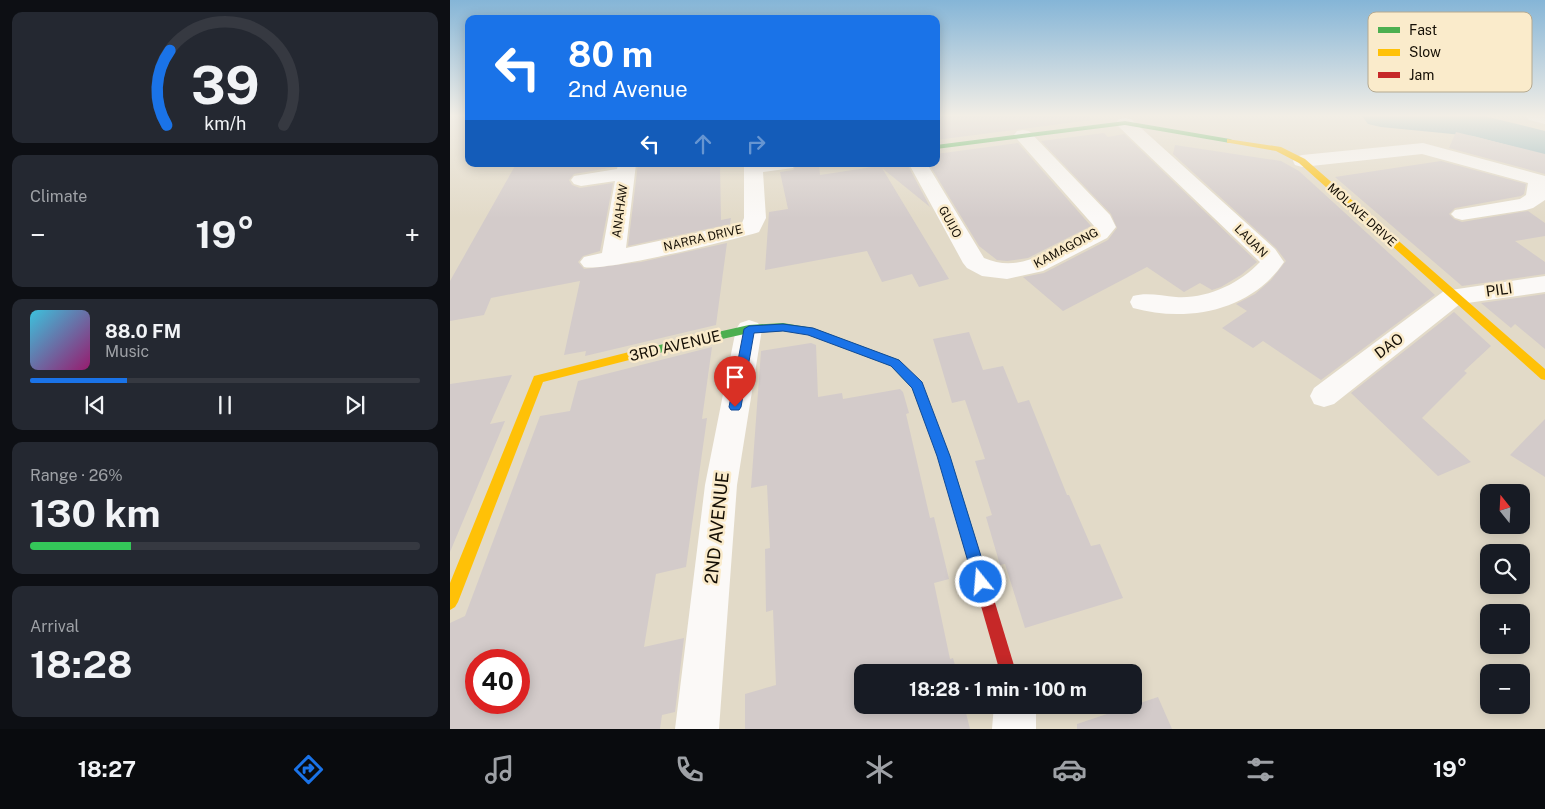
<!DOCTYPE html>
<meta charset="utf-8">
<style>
:root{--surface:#171b24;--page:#242831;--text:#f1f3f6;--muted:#9ea1a6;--line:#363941;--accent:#1a73e8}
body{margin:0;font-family:"Public Sans",sans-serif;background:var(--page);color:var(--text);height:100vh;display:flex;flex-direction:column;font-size:19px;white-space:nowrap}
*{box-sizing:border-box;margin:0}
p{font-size:16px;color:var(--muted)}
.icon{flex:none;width:28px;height:28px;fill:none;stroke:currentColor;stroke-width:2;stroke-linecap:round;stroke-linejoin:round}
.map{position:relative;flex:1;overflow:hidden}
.side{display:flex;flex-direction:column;gap:12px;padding:12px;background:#0d0f14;width:450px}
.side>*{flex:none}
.guide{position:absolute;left:15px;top:15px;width:475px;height:152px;border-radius:10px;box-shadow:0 2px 12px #0003;background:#1a73e8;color:#fff;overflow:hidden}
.needle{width:32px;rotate:342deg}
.controls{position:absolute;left:1030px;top:484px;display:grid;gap:10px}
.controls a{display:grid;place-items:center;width:50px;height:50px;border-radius:10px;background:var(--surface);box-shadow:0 2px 12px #0003;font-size:25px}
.speed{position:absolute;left:15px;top:649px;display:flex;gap:10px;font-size:25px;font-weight:700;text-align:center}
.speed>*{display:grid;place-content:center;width:65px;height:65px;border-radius:50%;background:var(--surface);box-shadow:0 2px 12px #0003;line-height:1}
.speed .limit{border:8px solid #d22;background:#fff;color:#111}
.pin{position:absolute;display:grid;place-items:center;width:42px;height:42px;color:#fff;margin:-51px -21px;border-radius:50% 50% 50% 0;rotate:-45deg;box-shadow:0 0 5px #0007}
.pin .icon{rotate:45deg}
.me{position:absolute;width:55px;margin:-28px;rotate:343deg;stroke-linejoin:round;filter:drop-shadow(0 0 4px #0008)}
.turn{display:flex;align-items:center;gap:18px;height:105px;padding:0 20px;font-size:22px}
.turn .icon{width:65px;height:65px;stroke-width:2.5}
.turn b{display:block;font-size:35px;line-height:42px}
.lanes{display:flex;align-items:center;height:48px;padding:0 20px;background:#0003;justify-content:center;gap:25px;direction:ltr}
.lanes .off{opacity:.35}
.big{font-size:38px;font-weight:700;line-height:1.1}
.side .tile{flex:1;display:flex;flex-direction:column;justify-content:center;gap:8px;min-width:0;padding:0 18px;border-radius:10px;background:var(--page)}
.side .dial{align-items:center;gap:0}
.dial svg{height:130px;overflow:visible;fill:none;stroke:var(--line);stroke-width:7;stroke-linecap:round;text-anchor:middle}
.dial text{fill:var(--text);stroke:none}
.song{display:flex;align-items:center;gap:15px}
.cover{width:60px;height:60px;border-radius:8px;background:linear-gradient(135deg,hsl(190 70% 55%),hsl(320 70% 35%))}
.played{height:5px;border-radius:2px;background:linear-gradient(90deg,var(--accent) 25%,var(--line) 25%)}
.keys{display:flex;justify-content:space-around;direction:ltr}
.heat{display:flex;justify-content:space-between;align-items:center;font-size:28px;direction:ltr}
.charge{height:8px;border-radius:4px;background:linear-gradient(90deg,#34c759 26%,var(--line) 0)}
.trip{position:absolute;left:404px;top:664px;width:288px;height:50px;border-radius:10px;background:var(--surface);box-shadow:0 2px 12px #0003;font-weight:700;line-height:50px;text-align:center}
.tabs{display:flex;height:80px;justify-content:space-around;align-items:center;background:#090b0e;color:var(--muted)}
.tabs .icon{width:35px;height:35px}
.tabs .selected{color:var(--accent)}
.tabs b{font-size:22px;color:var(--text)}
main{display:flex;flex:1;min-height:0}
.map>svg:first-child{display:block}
</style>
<main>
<section class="side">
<div class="tile dial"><svg viewBox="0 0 100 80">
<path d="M14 69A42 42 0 1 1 86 69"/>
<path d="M14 69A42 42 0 0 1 16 23" stroke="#1a73e8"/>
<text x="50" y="56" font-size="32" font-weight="700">39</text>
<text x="50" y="72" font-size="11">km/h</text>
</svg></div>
<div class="tile"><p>Climate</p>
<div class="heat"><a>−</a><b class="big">19°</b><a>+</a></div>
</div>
<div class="tile">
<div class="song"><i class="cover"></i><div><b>88.0 FM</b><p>Music</p></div></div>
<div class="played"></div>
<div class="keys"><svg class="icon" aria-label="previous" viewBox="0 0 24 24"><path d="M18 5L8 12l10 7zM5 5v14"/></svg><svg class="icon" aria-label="pause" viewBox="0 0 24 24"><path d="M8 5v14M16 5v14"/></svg><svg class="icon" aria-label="next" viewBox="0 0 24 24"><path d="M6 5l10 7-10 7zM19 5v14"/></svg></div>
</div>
<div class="tile"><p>Range · 26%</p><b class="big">130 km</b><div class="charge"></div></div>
<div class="tile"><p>Arrival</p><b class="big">18:28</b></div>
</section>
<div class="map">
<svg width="1095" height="729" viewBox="0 0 1095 729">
<rect width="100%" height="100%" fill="#e2dac8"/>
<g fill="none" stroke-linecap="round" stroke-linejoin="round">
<polygon fill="#92b6bd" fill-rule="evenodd" points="912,116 1034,116 1095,131 1095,155 1023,136 931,127 918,124"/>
</g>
<g fill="#d3cbca" fill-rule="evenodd">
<polygon points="486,116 638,116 642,120 486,140"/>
<polygon points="1006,132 1095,154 1095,174 999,148"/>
<polygon points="654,133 658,137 674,134 807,262 791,275 771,287 762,290 750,283 734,292 697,267 613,311 573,277 594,273 658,240 667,228 661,214 591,141"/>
<polygon points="568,143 641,226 578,258 557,261 547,260 529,246 479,164 486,164 486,154"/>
<polygon points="725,145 831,161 849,171 985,295 871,380 813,341 803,348 772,328 797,311 786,304 805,294 821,280 836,261 826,248 723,154"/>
<polygon points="991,161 1076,184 1074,194 1071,196 1005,208 999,214 1004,219 1012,222 1078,211 1095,223 1095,236 1065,241 1095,262 1095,274 1012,286 885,177"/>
<polygon points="66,164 166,164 165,167 124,174 119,180 122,185 130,188 163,183 150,251 133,256 128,262 134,269 191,262 277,243 266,325 135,356 136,351 114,355 130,281 41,298 34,315 0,321 0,281"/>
<polygon points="188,164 270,164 271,220 281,218 280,224 178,246"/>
<polygon points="347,164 369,164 370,175 429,166 426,164 457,164 480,207 432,168 499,279 469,287 462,274 432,282 417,251 315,270 319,212 338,209 330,172 343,170"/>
<polygon points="1095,294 1095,349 1065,324 1061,328 1031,303"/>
<polygon points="1004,312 1041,346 1014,371 1017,373 972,418 1021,462 988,476 901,393"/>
<polygon points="519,332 533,370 553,366 568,403 579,400 617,495 619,495 641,546 650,544 673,598 575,628 555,564 550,565 536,517 542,515 525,461 535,459 515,400 502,403 483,339"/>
<polygon points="361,343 366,345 368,397 392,393 393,399 450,389 453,392 459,413 456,414 480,518 484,517 499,579 484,583 500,659 503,658 507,672 412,672 412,705 514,705 520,729 295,729 295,694 326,685 323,610 316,612 315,549 320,548 317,485 301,488 311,351"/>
<path d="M262,347L252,419L257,418L236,567L206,574L194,647L234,638L225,712L212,715L210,729H0V623L15,616L90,416L120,411L128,381ZM26,660H69V702H26Z"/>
<polygon points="62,375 40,424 55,421 0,552 0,384"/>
<polygon points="1095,419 1095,477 1060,455"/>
<polygon points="708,697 722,729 627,729 627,724"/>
</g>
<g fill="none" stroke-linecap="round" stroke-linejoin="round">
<g fill="#fbf9f7" fill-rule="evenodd">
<polygon points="1077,116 1095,116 1095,124 1079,120"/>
<path d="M675,118L681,119L825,249L834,262C801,311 737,323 683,308L680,302L683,296C697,292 712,296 726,297C757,299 789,284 810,262L669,127L666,123L669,119Z"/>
<path d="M573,130L579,131L660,215L666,227L657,238L593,271L557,279L532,276L517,268L513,263L459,164H477L534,258C566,272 592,255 620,240C628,235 637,232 644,226L567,139L564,135L567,131Z"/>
<polygon points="973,143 1095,176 1095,200 1083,208 1076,210 1012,220 1005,218 1001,214 1005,210 1070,199 1076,195 1078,183 972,154 852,167 845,165 843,161 845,157 852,155"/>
<path d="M168,164H186L176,248L292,223L294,218V164H345L343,168L313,172L316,218L309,232C284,240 153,272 134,267L130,262L134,257L152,253L165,181L131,186L124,184L121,180L124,176L167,169Z"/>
<polygon points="1095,276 1095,292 1010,304 884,404 874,407 864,404 860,396 864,388 994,291"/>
<polygon points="299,320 308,323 312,329 287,485 269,729 225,729 255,485 286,329 290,323"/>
<polygon points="544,705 586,705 586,729 542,729"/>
</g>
<g fill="#4caf50" fill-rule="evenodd">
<polygon points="675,121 780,139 784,141 780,143 675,125 486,149 486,145"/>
<polygon points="333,323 363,328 449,360 471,383 500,456 526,540 524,545 519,547 514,545 512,540 488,456 462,388 441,366 357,334 333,331 299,333 187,358 181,354 187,350 299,325"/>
</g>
<g fill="#ffc107" fill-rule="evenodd">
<polygon points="777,139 831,147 855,159 1095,369 1095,380 1091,379 849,163 826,151 780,143 777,143"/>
<polygon points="187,350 193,354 191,357 93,382 8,602 5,607 0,610 0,583 84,376"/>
</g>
<polygon fill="#c62828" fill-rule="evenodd" points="519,533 524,535 526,540 566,672 550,672 512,540 514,535"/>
</g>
<linearGradient id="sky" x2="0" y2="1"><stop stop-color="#85b5d7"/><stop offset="0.53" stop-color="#f2eee6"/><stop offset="1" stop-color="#f2eee6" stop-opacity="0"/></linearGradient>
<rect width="1095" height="218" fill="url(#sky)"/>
<polygon fill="#1a73e8" stroke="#114b97" points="333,324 363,328 449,360 472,382 500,456 539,582 537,587 531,590 526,587 524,582 487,456 462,388 441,366 358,335 333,331 304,333 291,407 289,410 281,410 279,407 294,329 299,326"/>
<g text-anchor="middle" stroke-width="5" stroke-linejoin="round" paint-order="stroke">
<g font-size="12" fill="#150f05" stroke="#faebcb">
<text transform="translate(170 211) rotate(-82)" y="4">ANAHAW</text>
<text transform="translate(912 215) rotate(42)" y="4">MOLAVE DRIVE</text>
<text transform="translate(500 222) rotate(61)" y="4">GUIJO</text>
<text transform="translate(253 238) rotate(-13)" y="4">NARRA DRIVE</text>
<text transform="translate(801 241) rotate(45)" y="4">LAUAN</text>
<text transform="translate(616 248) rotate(-28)" y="4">KAMAGONG</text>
</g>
<g font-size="15" fill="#150f05" stroke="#faebcb">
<text transform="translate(1049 290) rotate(-8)" y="5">PILI</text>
<text transform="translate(225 346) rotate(-13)" y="5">3RD AVENUE</text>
<text transform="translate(939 346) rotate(-37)" y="5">DAO</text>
</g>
<g font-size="18" fill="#150f05" stroke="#faebcb">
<text transform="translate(267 528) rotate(-84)" y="6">2ND AVENUE</text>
</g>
</g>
<rect x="918" y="12" width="164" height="80" rx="8" fill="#faebcb" stroke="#b5a990" stroke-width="1"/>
<rect x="928" y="27" width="22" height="6" fill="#4caf50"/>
<rect x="928" y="49" width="22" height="7" fill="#ffc107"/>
<rect x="928" y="72" width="22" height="6" fill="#c62828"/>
<g font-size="14" fill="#150f05">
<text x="959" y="35">Fast</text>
<text x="959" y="57">Slow</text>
<text x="959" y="80">Jam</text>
</g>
</svg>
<div class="controls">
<a><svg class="needle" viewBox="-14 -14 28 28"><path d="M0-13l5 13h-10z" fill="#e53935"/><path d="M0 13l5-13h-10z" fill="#9ea1a6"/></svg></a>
<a><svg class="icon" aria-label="search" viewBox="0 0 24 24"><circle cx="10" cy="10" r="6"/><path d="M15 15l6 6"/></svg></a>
<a>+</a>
<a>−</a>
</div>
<div class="speed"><div class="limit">40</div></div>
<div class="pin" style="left:285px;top:407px;background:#d93025"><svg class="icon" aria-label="arrive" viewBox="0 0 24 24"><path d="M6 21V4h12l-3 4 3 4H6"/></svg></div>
<svg class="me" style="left:531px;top:582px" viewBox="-20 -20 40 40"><circle r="17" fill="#1a73e8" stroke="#fff" stroke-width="3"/><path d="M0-11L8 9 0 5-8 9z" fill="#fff"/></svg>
<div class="trip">18:28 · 1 min · 100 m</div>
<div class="guide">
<div class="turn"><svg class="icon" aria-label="left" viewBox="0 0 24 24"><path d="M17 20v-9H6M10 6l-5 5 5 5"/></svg><div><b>80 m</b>2nd Avenue</div></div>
<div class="lanes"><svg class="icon" aria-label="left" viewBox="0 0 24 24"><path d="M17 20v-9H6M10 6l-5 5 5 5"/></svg><svg class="icon off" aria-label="ahead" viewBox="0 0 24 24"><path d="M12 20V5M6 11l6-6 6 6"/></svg><svg class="icon off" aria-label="right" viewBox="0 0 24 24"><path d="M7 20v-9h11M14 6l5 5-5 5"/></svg></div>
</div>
</div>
</main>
<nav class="tabs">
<b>18:27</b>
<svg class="icon selected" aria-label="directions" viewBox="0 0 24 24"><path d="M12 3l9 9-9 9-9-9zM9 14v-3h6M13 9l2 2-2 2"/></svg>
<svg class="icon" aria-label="music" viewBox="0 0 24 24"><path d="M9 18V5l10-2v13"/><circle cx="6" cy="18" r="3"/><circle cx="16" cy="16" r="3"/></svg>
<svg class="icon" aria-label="phone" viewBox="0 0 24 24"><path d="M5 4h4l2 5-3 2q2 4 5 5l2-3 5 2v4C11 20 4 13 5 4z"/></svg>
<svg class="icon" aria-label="climate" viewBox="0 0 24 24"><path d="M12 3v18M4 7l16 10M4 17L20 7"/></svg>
<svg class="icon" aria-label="car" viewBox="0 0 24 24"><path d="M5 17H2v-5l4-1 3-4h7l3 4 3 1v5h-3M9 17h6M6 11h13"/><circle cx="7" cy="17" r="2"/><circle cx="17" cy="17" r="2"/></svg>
<svg class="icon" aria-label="filters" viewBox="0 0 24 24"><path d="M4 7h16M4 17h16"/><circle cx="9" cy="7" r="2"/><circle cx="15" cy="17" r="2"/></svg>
<b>19°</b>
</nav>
